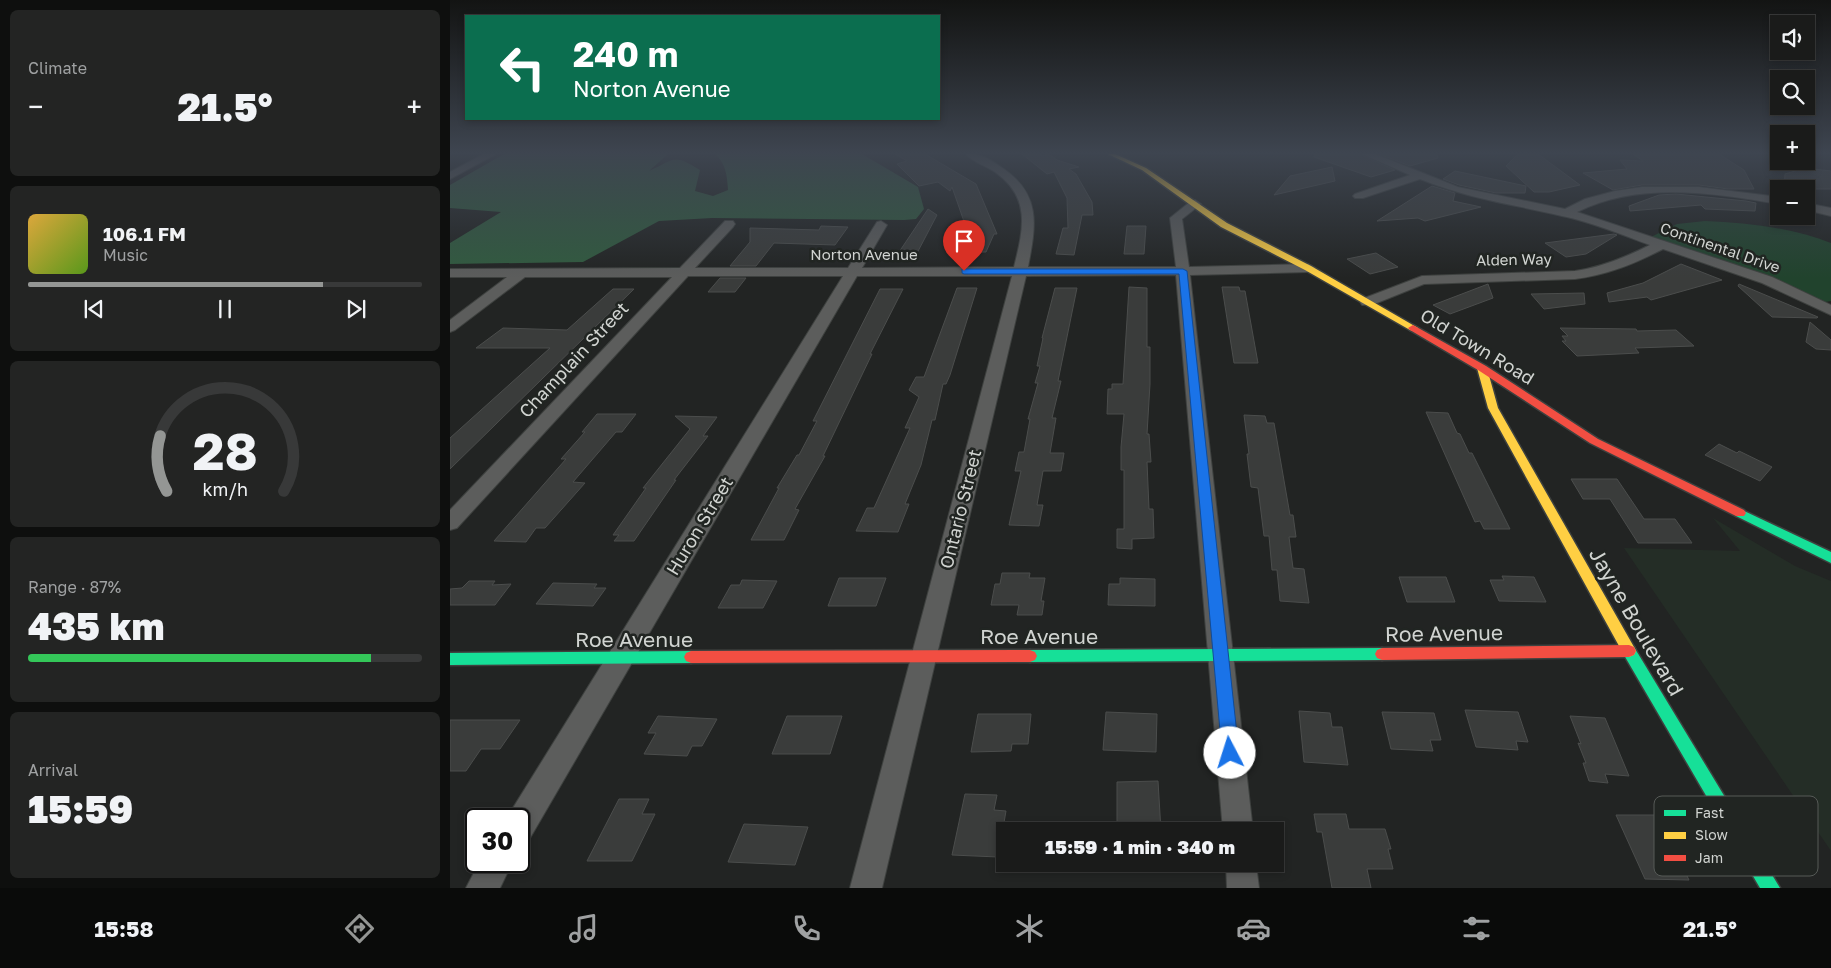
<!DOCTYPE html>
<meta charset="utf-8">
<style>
:root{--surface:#1a1b1a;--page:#232423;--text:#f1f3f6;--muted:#9fa1a2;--line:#383939;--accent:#949694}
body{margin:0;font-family:"Golos Text",sans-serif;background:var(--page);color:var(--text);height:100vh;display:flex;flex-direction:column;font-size:19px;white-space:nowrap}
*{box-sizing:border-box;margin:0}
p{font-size:16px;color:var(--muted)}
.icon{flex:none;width:28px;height:28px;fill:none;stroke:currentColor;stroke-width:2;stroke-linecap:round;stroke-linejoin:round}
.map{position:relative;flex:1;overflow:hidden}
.side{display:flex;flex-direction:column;gap:10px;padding:10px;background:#0e0f0e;width:450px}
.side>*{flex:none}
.banner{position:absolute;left:15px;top:15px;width:475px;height:105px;border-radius:0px;box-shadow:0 2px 8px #0003,0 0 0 1px var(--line);background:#0b6e4f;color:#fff;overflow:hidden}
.fabs{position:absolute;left:1320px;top:15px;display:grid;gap:10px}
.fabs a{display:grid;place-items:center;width:45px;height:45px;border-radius:0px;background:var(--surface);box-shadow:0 2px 8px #0003,0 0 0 1px var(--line);font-size:25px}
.speed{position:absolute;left:15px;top:808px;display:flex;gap:10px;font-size:25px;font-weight:700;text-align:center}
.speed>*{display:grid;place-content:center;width:65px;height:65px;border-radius:50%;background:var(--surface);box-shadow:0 2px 8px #0003,0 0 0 1px var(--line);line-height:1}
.speed .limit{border:2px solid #111;border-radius:8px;background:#fff;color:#111}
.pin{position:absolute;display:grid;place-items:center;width:42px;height:42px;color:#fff;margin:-51px -21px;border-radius:50% 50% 50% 0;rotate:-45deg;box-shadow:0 0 5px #0007}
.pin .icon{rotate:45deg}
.me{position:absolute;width:55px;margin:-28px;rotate:355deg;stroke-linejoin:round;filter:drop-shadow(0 0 4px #0008)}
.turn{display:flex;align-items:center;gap:18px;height:105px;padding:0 25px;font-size:22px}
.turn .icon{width:65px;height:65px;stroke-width:2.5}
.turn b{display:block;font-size:35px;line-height:42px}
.big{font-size:38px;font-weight:800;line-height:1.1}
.side .tile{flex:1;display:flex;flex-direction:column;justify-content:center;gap:8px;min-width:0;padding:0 18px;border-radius:8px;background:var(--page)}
.side .dial{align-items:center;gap:0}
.dial svg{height:130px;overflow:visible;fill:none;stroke:var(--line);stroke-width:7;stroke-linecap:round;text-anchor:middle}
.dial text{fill:var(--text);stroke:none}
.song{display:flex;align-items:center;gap:15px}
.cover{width:60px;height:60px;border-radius:8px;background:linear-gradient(135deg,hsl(40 70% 55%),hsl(90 70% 35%))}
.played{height:5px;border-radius:2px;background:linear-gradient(90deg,var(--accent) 75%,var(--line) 75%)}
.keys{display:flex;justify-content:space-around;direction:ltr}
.heat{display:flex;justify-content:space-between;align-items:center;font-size:28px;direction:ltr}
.charge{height:8px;border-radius:4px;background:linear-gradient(90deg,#34c759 87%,var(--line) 0)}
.trip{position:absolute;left:546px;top:822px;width:288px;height:50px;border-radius:0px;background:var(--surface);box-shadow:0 2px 8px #0003,0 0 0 1px var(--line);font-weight:800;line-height:50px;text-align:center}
.menu{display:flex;height:80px;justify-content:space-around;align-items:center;background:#0a0b0a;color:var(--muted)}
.menu .icon{width:35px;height:35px}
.menu .current{color:var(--accent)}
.menu b{font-size:22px;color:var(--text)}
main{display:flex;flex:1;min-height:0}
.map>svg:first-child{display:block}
</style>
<main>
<section class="side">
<div class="tile"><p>Climate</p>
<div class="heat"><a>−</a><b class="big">21.5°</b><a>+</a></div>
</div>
<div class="tile">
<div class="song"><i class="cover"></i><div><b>106.1 FM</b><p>Music</p></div></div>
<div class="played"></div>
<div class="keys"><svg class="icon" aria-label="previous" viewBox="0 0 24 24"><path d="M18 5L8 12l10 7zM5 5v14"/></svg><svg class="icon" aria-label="pause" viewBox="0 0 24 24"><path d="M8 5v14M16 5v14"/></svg><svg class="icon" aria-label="next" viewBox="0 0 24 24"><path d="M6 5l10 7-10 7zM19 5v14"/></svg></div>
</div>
<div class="tile dial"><svg viewBox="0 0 100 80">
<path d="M14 69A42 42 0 1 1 86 69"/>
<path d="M14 69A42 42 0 0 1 10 35" stroke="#949694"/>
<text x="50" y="56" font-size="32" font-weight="700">28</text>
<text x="50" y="72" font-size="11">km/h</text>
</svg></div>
<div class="tile"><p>Range · 87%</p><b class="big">435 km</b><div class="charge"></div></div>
<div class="tile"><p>Arrival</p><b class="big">15:59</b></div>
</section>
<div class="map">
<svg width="1381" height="888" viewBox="0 0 1381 888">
<rect width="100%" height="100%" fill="#222423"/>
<polygon fill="#242d26" points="1263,518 1345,566 1381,581 1381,851 1174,548 1290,551"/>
<path fill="#21432d" d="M1255,221C1298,223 1340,227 1381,243V301L1370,303L1197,239L1227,224Z"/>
<path fill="#315b3f" d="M54,154H218L199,171C225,159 223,153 250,170L245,191L263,196L278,190C277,175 276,164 265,154H412L468,187L474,209L466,219L454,220L262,218L209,221L133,262L0,264V243L51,212L0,208V185Z"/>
<g fill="#3a3c3b" stroke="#4b4d4c">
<polygon points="445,154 475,154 526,184 547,234 544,234 536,252 519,252 527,233 518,233 502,187 500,191 488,182 469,186 447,164 457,161"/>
<polygon points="572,154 588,154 596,156 595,154 599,154 607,160 629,167 619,169 626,174 642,202 643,215 632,215 624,255 606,254 613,228 618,228 617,198 604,172 597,174"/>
<polygon points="865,154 910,154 945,170 921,177 864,157"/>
<polygon points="929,154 987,154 988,158 960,166"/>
<polygon points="1068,154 1088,154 1130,185 1099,192 1084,192 1056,166"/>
<polygon points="1183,154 1269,154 1294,170 1304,189 1278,189 1249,185 1192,185 1163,190 1133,173 1177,169 1170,160 1193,161"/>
<polygon points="882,167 885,181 824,195 840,176"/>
<polygon points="1355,168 1381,171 1381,189 1334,189 1335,174"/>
<polygon points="1005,171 1076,186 1075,193 1046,193 1009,185 993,179"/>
<polygon points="982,186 1005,193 1003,201 1031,207 975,221 968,218 927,221"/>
<polygon points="1226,194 1296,201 1306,203 1305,211 1255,209 1251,205 1180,211 1179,206 1209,195"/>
<polygon points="478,209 487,215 466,255 447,255"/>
<polygon points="371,226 398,227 385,245 324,243 306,266 280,266 300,242 300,228 369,230"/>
<polygon points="677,226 696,226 694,254 674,254"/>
<polygon points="1164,234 1167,235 1136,254 1116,257 1095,243"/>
<polygon points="926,253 948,267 920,274 897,259"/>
<polygon points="1231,264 1272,280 1201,300 1197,297 1159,302 1157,293 1193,283"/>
<polygon points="270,278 296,278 285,292 258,292"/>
<polygon points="1038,284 1043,298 1000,314 983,305"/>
<polygon points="1289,284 1368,317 1367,318 1322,317 1288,286"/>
<polygon points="679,287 697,288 697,347 700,347 700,384 697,434 699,434 701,462 697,462 699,509 703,509 704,538 682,539 682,549 667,548 667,529 674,529 674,470 671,470 671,447 674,414 657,414 658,389 662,389 662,384 673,384"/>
<polygon points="772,287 789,287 790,291 795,291 808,363 784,363"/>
<polygon points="507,288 527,288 500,375 496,384 493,384 485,420 482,420 471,465 455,504 459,504 448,532 406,531 417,508 424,508 460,428 455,428 469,397 459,390 466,377 474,377"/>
<polygon points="605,288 627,288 608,381 611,381 602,418 606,418 600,453 614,453 611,471 593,471 587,505 593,505 589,526 559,525 571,471 565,471 569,452 574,452 580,419 578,419 588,383 585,383 590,366 587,366 593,338 592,338"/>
<polygon points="163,289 184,289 0,469 0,438 100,348 26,348 53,328 117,330"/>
<polygon points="430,289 453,289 420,354 422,354 373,456 375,456 345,509 349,510 334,540 301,540 329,488 327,488 347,455 349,455 367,421 363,421"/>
<polygon points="1134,293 1135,304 1094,309 1081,294"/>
<polygon points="1360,322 1381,340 1381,350 1366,349 1356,342"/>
<polygon points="1110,328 1186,329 1187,331 1226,330 1244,346 1185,348 1189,353 1127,356 1112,341 1116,341 1112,336 1118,336"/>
<polygon points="976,412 998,413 1007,433 1010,434 1019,453 1022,453 1060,529 1034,529 1030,521 1025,522"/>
<polygon points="147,414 186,414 172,432 166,432 123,482 135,483 95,528 86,528 76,542 44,541 116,459 111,459 135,432 132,432"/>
<polygon points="794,415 815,416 817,423 824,423 840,515 843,515 846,537 839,537 843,568 854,569 859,603 830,601 827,570 822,570 819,536 814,536 808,488 801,487 797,454 799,454"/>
<polygon points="225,416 267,417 253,436 258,436 224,480 226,480 184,541 164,541 169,535 163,535 196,488 193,488 240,429"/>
<polygon points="1269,444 1287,453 1289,451 1322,467 1310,481 1255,455"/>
<polygon points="1121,479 1167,479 1194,519 1225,519 1242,543 1188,543 1160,499 1133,499"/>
<polygon points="552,573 580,573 579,578 595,578 591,601 594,601 592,615 567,615 569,605 541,605 545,584 550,584"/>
<polygon points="1052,576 1084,577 1096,602 1049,601 1040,580 1054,580"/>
<polygon points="949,577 996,577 1005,602 957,602"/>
<polygon points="389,578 436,578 426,606 378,606"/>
<polygon points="670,578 705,579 705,606 658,605 659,584 670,584"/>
<polygon points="292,580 327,581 313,608 268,608 281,585 290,585"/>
<polygon points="19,581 45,581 42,585 61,584 45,605 0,605 0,589 12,588"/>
<polygon points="103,583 147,584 144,588 156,588 143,606 86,604"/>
<polygon points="1015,710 1068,712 1078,742 1066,741 1068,750 1026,747"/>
<polygon points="849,711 880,713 882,727 892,727 898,765 854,762"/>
<polygon points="656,712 707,714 706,752 653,750"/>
<polygon points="932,712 984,713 991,740 980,740 983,751 941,749"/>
<polygon points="528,714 581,714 578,744 562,744 561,751 521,752"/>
<polygon points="208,716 267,719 252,746 242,746 237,756 194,754 206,733 198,733"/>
<polygon points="337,716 392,716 380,754 322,754"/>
<polygon points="1120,716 1155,718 1179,776 1155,774 1158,783 1139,781 1133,763 1136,763 1128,743 1131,744"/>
<polygon points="0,720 70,720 50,749 31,749 16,771 0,771"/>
<polygon points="708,781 711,831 667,831 667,782"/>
<polygon points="515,794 547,795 544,810 556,811 548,857 502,855"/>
<polygon points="169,799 199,799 192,814 205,814 182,861 137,861"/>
<polygon points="864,814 896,814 899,829 935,829 941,849 938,849 943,869 917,869 921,888 882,888 872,832 867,832"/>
<polygon points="1166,815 1207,815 1239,880 1195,879"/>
<polygon points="294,824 358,827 345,865 278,862"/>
</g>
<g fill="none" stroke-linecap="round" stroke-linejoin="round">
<defs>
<g id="street">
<polygon points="34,154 46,154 0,179 0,172"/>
<path d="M516,154C530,153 540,159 551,167C592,194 586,225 578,267H726L720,218L741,201L745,200L751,204L732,219L739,267L858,264L865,268L858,272L740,275L803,831H773L726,275L576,276L432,888H400L562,276H407L80,838L69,842V819H57L58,816L393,276H238L7,528L0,530V510L222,277H75L5,330L0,332V320L57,277H0V269L230,268L275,221H283L285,224L283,227L245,268H398L427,222L431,221L437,225L412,268L564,267C573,230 582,198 545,172C536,166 523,162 516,154Z"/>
<path d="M912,154H925L1008,187L1115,209L1135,199L1165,191L1192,187H1249L1329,197V204C1263,193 1189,181 1127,212L1322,277L1381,305V315L1312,283L1213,249C1184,264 1157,275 1125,279L974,284L922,305H912L910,302L912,299L972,276L1125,271C1152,267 1176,257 1200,245C1172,235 1142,222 1112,216C1062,204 1019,199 970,179L913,198H905L903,196L905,194L960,175Z"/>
<polygon points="1356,203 1381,208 1381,216 1356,210"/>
<polygon points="30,861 63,861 50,888 16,888"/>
<polygon points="776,864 806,864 809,888 777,888"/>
</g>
<g id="fast">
<polygon points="1290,509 1381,552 1381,563 1286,516 1284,513 1286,510"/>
<polygon points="1179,645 1184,647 1330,888 1310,888 1174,655 1172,651 1174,647"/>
<polygon points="932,648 937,650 939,654 937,658 932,660 580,662 575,660 573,656 575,652 580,650"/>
<polygon points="241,651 246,653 248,657 246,661 241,663 0,665 0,653"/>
</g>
<g id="slow">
<polygon points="658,154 665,154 696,168 777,223 861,266 968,328 963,331 960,330 855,270 771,227 692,170"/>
<polygon points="1032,365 1037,368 1048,408 1184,647 1186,651 1184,655 1179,657 1174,655 1038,408 1027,368"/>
</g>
<g id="jam">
<polygon points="963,325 1036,366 1148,439 1294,510 1296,513 1294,516 1286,516 1140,443 1028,370 960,330 958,328"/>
<polygon points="1179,645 1184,647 1186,651 1184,655 1179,657 932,660 927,658 925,654 927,650 932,648"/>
<polygon points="580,650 585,652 587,656 585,660 580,662 241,663 236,661 234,657 236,653 241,651"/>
</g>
</defs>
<use href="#street" stroke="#3e413f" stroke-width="2"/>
<use href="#fast" stroke="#3e413f" stroke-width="3"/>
<use href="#slow" stroke="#3e413f" stroke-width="3"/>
<use href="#jam" stroke="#3e413f" stroke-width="3"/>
<use href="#street" fill="#5c5d5c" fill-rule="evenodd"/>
<use href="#fast" fill="#16e098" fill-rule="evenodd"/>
<use href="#slow" fill="#ffcf43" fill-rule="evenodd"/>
<use href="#jam" fill="#f24e42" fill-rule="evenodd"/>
</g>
<linearGradient id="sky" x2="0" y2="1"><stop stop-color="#131413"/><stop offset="0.55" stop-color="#3e4550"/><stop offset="1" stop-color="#3e4550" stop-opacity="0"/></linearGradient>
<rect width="1381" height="278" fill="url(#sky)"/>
<polygon fill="#1a73e8" stroke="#114b97" points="512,269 733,269 737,271 789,753 786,759 780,761 774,759 772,753 729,274 514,274 512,273"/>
<g text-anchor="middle" stroke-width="5" stroke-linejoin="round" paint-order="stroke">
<g font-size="15" fill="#d1d4d1" stroke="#212522">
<text transform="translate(1270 248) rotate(19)" y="5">Continental Drive</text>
<text x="414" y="260">Norton Avenue</text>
<text transform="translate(1064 260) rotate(-1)" y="5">Alden Way</text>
</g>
<g font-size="18" fill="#d1d4d1" stroke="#212522">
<text transform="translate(1027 347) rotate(31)" y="6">Old Town Road</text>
<text transform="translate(124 360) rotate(-47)" y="6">Champlain Street</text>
<text transform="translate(511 509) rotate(-76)" y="6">Ontario Street</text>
<text transform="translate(250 526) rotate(-59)" y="6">Huron Street</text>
</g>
<g font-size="21" fill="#d1d4d1" stroke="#212522">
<text transform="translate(1186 622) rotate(60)" y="7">Jayne Boulevard</text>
<text transform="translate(994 634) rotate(-1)" y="7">Roe Avenue</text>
<text x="589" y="644">Roe Avenue</text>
<text x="184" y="647">Roe Avenue</text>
</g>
</g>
<rect x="1204" y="796" width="164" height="80" rx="8" fill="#212522" stroke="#565a57" stroke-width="1"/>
<rect x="1214" y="810" width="22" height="6" fill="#16e098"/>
<rect x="1214" y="832" width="22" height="7" fill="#ffcf43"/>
<rect x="1214" y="855" width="22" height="6" fill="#f24e42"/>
<g font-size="14" fill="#d1d4d1">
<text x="1245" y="818">Fast</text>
<text x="1245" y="840">Slow</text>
<text x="1245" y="863">Jam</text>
</g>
</svg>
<div class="fabs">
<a><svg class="icon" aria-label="sound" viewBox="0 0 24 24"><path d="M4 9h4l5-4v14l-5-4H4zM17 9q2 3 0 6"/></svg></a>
<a><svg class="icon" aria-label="search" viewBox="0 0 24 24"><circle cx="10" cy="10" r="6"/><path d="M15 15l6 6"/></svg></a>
<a>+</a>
<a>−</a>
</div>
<div class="speed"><div class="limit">30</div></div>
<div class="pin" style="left:514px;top:271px;background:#d93025"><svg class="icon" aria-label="arrive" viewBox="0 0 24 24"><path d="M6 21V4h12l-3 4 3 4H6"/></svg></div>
<svg class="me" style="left:780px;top:753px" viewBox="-20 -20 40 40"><circle r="19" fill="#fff"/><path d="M0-13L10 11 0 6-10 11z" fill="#1a73e8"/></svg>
<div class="trip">15:59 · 1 min · 340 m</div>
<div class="banner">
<div class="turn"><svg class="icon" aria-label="left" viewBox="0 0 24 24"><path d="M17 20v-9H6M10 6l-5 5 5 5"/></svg><div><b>240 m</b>Norton Avenue</div></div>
</div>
</div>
</main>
<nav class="menu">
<b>15:58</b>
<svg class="icon current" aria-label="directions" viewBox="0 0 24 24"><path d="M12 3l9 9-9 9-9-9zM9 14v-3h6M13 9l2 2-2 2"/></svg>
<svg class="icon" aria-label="music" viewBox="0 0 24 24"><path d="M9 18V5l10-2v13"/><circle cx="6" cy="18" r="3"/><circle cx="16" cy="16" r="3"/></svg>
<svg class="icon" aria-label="phone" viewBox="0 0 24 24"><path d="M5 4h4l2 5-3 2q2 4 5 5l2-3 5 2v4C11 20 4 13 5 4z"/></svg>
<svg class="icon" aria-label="climate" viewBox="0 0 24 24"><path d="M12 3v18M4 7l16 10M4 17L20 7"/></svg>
<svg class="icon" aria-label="car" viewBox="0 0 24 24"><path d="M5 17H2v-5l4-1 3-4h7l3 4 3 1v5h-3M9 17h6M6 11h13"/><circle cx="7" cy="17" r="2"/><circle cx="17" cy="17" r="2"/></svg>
<svg class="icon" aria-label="filters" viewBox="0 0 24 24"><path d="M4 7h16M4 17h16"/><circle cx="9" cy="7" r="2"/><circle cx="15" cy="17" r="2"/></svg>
<b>21.5°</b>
</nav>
